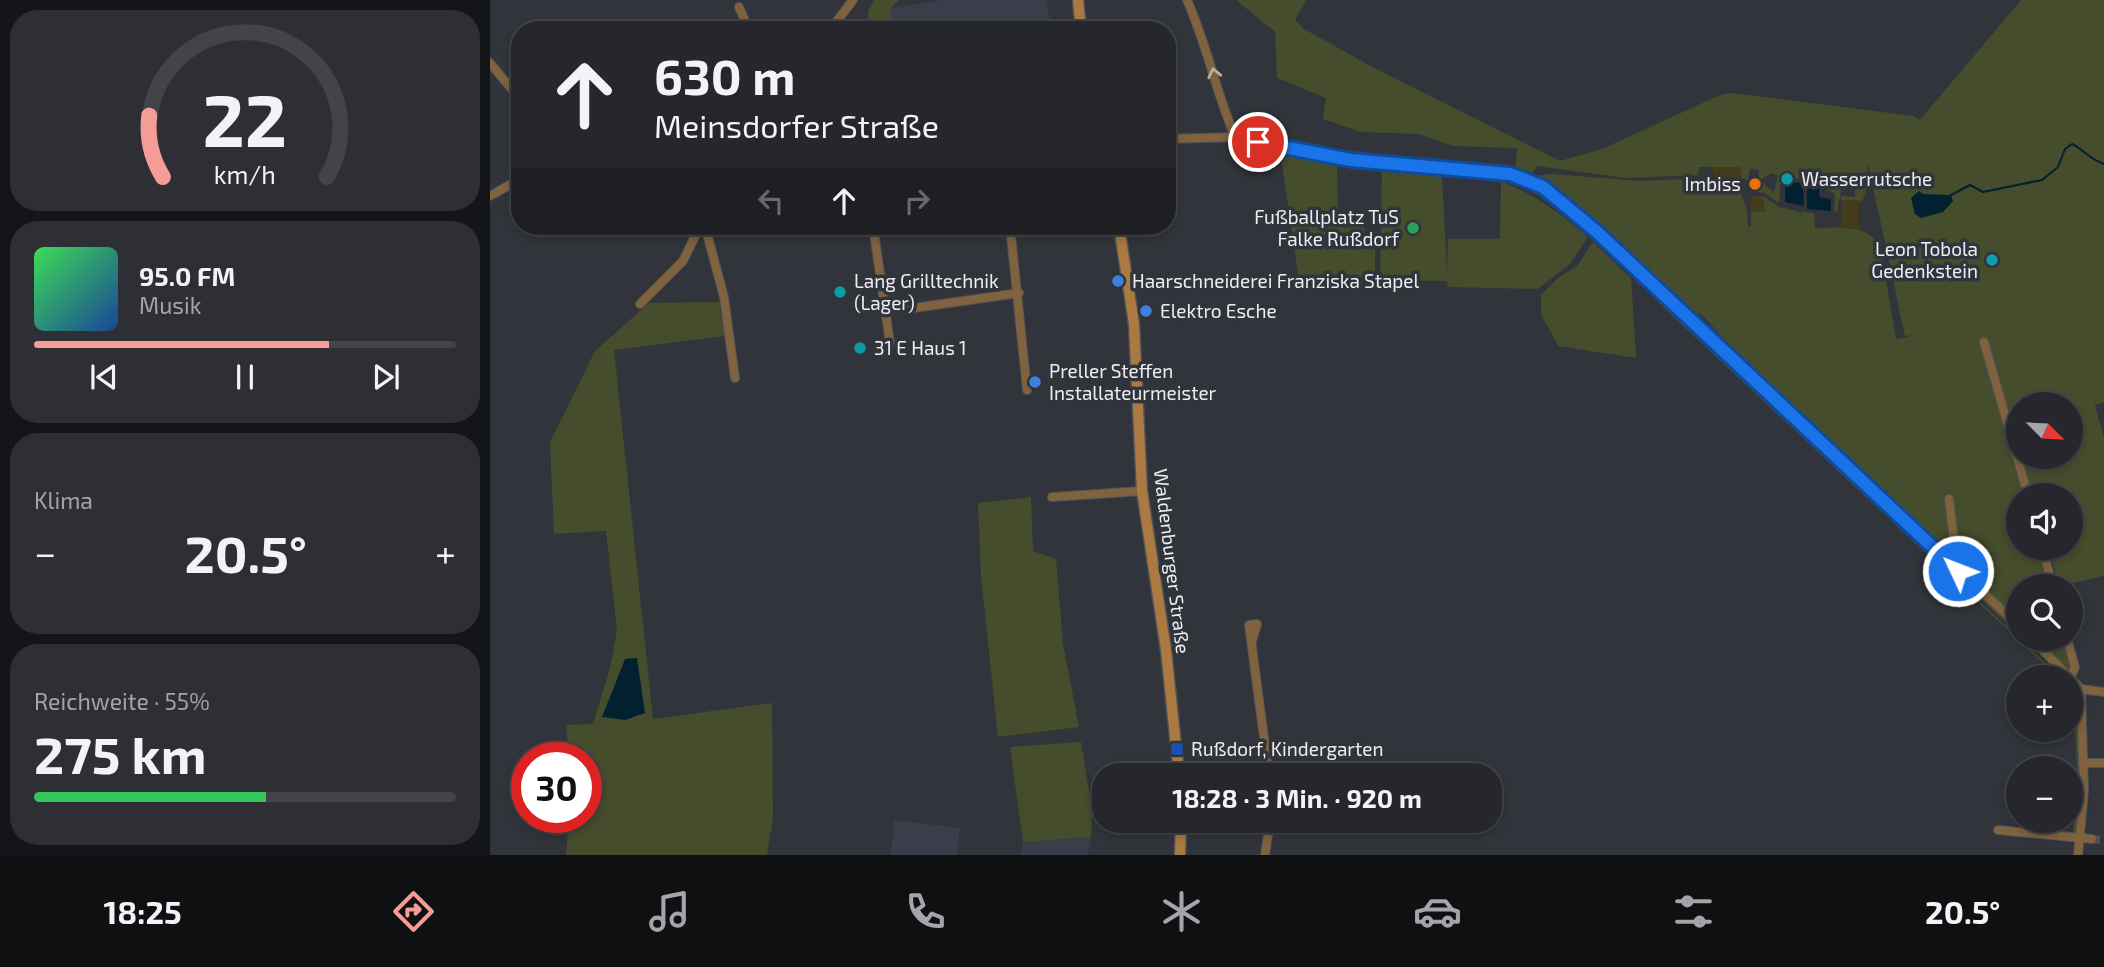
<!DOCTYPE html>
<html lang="de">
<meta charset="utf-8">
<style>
:root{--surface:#25272c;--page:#2d2f34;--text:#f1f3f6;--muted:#a3a5a9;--line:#424448;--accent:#f59c96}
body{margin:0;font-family:"Exo 2",sans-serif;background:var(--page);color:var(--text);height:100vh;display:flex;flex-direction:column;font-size:26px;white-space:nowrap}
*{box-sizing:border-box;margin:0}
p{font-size:23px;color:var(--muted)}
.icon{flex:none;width:38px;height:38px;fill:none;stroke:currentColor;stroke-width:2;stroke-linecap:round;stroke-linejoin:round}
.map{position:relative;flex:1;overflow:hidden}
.sheet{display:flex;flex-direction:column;gap:10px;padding:10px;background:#141518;width:490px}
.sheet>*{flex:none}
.banner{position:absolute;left:21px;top:21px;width:665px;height:214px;border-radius:28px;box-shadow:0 4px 10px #0003,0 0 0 2px var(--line);background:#25272c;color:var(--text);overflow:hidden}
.needle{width:46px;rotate:114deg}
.controls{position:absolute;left:1516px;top:392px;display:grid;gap:14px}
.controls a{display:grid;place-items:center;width:77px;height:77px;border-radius:50%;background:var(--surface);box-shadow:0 4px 10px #0003,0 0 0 2px var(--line);font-size:35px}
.speed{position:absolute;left:21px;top:742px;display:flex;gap:14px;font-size:35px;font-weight:700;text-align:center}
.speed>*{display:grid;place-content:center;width:91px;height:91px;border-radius:50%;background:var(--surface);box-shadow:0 4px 10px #0003,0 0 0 2px var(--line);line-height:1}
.speed .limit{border:10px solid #d22;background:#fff;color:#111}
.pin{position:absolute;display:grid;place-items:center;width:60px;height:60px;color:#fff;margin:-30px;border:4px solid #fff;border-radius:50%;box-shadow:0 2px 7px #0007}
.me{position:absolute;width:77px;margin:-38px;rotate:313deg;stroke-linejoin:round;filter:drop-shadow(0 0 5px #0008)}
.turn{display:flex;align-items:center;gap:24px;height:147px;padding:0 28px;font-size:32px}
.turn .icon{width:91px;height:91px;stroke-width:2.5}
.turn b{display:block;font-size:49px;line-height:60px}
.lanes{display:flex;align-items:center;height:66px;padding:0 28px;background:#0003;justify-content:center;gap:35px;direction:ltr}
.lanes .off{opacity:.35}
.big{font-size:52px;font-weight:700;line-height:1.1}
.sheet .card{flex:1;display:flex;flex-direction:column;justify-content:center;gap:10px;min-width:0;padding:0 24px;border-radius:28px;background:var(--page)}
.sheet .dial{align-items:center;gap:0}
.dial svg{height:182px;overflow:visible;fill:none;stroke:var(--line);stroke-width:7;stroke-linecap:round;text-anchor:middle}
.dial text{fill:var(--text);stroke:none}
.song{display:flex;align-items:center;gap:21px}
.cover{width:84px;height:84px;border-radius:10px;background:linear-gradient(135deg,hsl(130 70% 55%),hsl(220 70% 35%))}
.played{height:7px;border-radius:4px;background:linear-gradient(90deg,var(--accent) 70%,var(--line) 70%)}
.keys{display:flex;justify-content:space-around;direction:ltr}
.heat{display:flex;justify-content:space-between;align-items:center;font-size:38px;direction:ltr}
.charge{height:10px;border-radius:5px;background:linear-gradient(90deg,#34c759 55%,var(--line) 0)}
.trip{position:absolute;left:602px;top:763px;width:410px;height:70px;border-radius:28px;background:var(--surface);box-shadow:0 4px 10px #0003,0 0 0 2px var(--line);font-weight:700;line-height:70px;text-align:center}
.tab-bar{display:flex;height:112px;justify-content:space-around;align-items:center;background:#0f1012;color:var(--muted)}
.tab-bar .icon{width:49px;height:49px}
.tab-bar .active{color:var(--accent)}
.tab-bar b{font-size:32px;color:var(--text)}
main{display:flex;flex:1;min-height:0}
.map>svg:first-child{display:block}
</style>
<main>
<section class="sheet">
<div class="card dial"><svg viewBox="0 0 100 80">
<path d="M14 69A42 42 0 1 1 86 69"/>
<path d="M14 69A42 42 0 0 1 8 42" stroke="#f59c96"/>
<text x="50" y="56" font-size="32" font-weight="700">22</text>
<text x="50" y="72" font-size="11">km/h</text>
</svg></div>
<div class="card">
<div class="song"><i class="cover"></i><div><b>95.0 FM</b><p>Musik</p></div></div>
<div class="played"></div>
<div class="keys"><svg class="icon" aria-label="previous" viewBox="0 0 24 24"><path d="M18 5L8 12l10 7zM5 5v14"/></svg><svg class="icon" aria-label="pause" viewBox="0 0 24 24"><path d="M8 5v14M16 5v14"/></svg><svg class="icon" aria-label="next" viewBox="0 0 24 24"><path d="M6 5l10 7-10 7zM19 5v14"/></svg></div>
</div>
<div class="card"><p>Klima</p>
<div class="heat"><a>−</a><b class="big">20.5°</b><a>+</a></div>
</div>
<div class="card"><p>Reichweite · 55%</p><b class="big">275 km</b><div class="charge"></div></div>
</section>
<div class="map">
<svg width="1614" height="855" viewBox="0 0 1614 855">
<rect width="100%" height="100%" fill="#31343a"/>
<g fill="#393e4a">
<polygon points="453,0 556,0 562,30 388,30 387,22 402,19 401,8"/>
<polygon points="404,820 470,828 467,855 401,855"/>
<polygon points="601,837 598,855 530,855 533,842"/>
</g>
<g fill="#454d2d" fill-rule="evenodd">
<polygon points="384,0 409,0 401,8 402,19 378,22 378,11"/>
<path d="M746,0H816L805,20L814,29L888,70L1070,161L1112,149L1230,95L1242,93L1423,116L1430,120L1531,0H1614V402L1605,405L1614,438V576L1569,586L1558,548H1580V495H1543L1531,457H1580V404H1528V446L1535,495H1528V548H1550L1560,586H1528V622L1250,363L1253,359L1210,313L1205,318L1111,232L1048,180L1050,175L1062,174L1151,181L1197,179L1218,190V186L1225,192L1251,194L1257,208L1258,226H1261V212L1275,211L1273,199L1260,196L1275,197L1289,207L1311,212L1310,219L1312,212L1324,213L1325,228C1349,228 1376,223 1390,246L1406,339L1427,335L1415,336L1378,163L1376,193L1371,203L1369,200H1351V196L1365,197V187L1352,186L1347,212L1344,211L1345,194L1336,189L1333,180L1304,179L1297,171L1291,174L1289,203L1275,193L1267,192L1269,170L1260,169L1258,180L1251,179L1250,167H1209L1208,175L1136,178L1047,166L1040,176L1025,172L1027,148L963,146L929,134L871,132L833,119L836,98L787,78L785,32ZM1282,173L1288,175L1284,193L1270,180Z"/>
<polygon points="790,151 847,163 848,221 874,221 875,241 885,242 885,283 809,280"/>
<path d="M892,169L952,176L957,272L958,239H1010L1011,181C1044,194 1071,214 1098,237L1080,264L1048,289L958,287L957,281L890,280Z"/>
<polygon points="1103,242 1141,278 1146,358 1068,346 1051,314 1051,295 1069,277 1087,266"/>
<polygon points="1166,292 1528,629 1528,634 1164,293"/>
<polygon points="1160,295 1196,326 1564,671 1568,677"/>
<polygon points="229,302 235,336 124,350 163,719 282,703 283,817 277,855 76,855 79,817 96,817 96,758 79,758 76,725 103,724 120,668 127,630 116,531 64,534 60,442 105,351 159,303"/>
<polygon points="541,497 543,551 566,559 573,644 589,727 508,737 491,576 488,503"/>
<polygon points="1546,639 1575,639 1583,666 1580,670"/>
<polygon points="1584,695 1588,695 1591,788 1586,833 1583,833 1587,777"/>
<polygon points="591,742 602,809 601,837 533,842 520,747"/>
</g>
<g fill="#443b1b">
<polygon points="1222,167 1250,167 1251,183 1248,187 1225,187"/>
<polygon points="1260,196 1273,199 1276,211 1261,212"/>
<polygon points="1351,200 1369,200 1369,229 1351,228"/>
</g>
<g fill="#012131">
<polygon points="1301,182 1330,185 1329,197 1341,199 1341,211 1317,209 1317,186 1313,186 1314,206 1295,202 1295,183"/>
<polygon points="1429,191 1433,194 1461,195 1463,201 1453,212 1431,218 1425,214 1421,198"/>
<polygon points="147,658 155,713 135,720 112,717 135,659"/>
</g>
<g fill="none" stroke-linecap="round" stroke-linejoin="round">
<path stroke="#012131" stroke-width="2" d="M1461,195L1480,185L1493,192L1552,180L1568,167L1575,149L1582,144C1594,150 1599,159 1614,164"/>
<polyline stroke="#4d5056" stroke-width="8" stroke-dasharray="8 4" stroke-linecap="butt" points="1602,839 1614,840"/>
<defs>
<g id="minor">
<path d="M697,0C717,45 726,92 745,137"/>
<polyline points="249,7 259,30"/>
<polyline points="340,30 363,0"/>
<polyline points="568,30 590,25"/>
<polyline points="0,63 30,99"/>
<polyline points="677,139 745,137 861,160 1020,174 1053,187 1106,232 1528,625"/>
<polyline points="0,196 30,179"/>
<polyline points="215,226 234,297 245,378"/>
<polyline points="383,226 400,343"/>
<polyline points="520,226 537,390"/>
<polyline points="150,304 193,261 210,226"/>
<polyline points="417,309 529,293"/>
<polyline points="1494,342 1538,495"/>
<polyline points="562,497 652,491"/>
<polyline points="1459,499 1468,571"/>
<polyline points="1552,548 1563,586"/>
<polyline points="1542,639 1591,689 1614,692"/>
<polyline points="1577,639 1585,667 1581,676"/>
<polyline points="762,641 767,624 759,625 779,775"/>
<polyline points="1594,763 1614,763"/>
<polyline points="1508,830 1602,839"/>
<polyline points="775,855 780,821"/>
<polyline points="1588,855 1594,791 1591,689"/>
</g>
<g id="secondary">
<polyline points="588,0 591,30"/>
<polyline points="629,226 644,324 652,491 676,650 689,775"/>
<polyline points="690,855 691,821"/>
</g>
</defs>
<use href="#minor" stroke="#4f5257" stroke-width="10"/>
<use href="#secondary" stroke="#4f5257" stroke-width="13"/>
<use href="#minor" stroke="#80623f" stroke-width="8"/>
<use href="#secondary" stroke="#aa7a41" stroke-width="10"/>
</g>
<defs><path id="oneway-chevron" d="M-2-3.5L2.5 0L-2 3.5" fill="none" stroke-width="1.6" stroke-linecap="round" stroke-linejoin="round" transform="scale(1.75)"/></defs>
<use stroke="#bbafa1" href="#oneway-chevron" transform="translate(724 73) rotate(-102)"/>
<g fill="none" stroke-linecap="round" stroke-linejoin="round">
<defs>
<polyline id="route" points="768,142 861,160 1020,174 1053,187 1107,232 1468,571"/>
</defs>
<use href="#route" stroke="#114b97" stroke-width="18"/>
<use href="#route" stroke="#1a73e8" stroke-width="12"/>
</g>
<g fill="#0f9aa8" stroke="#31343a" stroke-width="2.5">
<circle cx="1297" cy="179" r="7"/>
<circle cx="1502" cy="260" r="7"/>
<circle cx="350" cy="292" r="7"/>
<circle cx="370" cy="348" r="7"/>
</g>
<circle fill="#e8710a" stroke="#31343a" stroke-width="2.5" cx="1265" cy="184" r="7"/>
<circle fill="#2e9e5b" stroke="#31343a" stroke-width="2.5" cx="923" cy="228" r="7"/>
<g fill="#3f7fe0" stroke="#31343a" stroke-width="2.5">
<circle cx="628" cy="281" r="7"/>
<circle cx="656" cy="311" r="7"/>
<circle cx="545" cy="382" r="7"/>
</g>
<rect fill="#1a4fb4" stroke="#31343a" stroke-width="2.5" x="680" y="742" width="14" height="14" rx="3.5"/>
<g text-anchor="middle" stroke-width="7" stroke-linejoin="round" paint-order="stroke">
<g font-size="19" fill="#eceef2" stroke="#31343a" text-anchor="start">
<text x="1311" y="186">Wasserrutsche</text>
<text x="1251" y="191" text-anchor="end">Imbiss</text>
<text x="909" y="224" text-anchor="end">Fußballplatz TuS<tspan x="909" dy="22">Falke Rußdorf</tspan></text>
<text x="1488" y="256" text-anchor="end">Leon Tobola<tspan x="1488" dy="22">Gedenkstein</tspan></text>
<text x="364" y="288">Lang Grilltechnik<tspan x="364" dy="22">(Lager)</tspan></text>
<text x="642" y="288">Haarschneiderei Franziska Stapel</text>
<text x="670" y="318">Elektro Esche</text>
<text x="384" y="355">31 E Haus 1</text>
<text x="559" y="378">Preller Steffen<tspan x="559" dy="22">Installateurmeister</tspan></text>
<text x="701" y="756">Rußdorf, Kindergarten</text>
</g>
<g font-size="19" fill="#eceef2" stroke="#31343a">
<text transform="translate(682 561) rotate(83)" y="7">Waldenburger Straße</text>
</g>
</g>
</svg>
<div class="controls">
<a><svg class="needle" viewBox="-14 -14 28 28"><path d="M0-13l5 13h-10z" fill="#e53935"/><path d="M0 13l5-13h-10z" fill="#a3a5a9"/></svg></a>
<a><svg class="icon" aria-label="sound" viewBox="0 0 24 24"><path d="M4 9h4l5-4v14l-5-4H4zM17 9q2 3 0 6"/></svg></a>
<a><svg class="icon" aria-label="search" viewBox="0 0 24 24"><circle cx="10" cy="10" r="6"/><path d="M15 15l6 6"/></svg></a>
<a>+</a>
<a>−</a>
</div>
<div class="speed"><div class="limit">30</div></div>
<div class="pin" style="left:768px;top:142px;background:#d93025"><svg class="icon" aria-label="arrive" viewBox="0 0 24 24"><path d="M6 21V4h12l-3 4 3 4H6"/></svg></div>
<svg class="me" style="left:1468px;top:571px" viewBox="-20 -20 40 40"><circle r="17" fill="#1a73e8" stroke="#fff" stroke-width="3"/><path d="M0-11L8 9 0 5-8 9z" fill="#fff"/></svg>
<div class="trip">18:28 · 3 Min. · 920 m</div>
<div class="banner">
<div class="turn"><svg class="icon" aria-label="ahead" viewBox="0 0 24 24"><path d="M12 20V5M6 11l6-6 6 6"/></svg><div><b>630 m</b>Meinsdorfer Straße</div></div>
<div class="lanes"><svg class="icon off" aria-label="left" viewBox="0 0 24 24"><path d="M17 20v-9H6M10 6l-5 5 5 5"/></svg><svg class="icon" aria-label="ahead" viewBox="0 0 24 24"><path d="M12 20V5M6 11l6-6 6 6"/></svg><svg class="icon off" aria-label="right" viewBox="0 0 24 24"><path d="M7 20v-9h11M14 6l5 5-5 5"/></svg></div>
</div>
</div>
</main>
<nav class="tab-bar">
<b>18:25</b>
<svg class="icon active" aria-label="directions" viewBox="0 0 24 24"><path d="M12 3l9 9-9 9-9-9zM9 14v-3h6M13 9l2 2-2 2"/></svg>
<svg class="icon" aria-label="music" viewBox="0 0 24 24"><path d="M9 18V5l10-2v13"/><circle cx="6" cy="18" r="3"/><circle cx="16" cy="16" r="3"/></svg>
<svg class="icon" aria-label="phone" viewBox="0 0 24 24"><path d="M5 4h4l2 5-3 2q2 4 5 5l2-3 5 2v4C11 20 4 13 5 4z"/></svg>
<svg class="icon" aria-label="climate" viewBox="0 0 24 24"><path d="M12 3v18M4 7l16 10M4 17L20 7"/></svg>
<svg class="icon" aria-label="car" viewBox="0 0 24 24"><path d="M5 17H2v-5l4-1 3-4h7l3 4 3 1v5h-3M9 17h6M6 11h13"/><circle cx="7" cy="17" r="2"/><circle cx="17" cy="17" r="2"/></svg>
<svg class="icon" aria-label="filters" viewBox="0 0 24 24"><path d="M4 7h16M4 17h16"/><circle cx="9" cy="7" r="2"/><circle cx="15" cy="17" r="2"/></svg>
<b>20.5°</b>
</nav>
